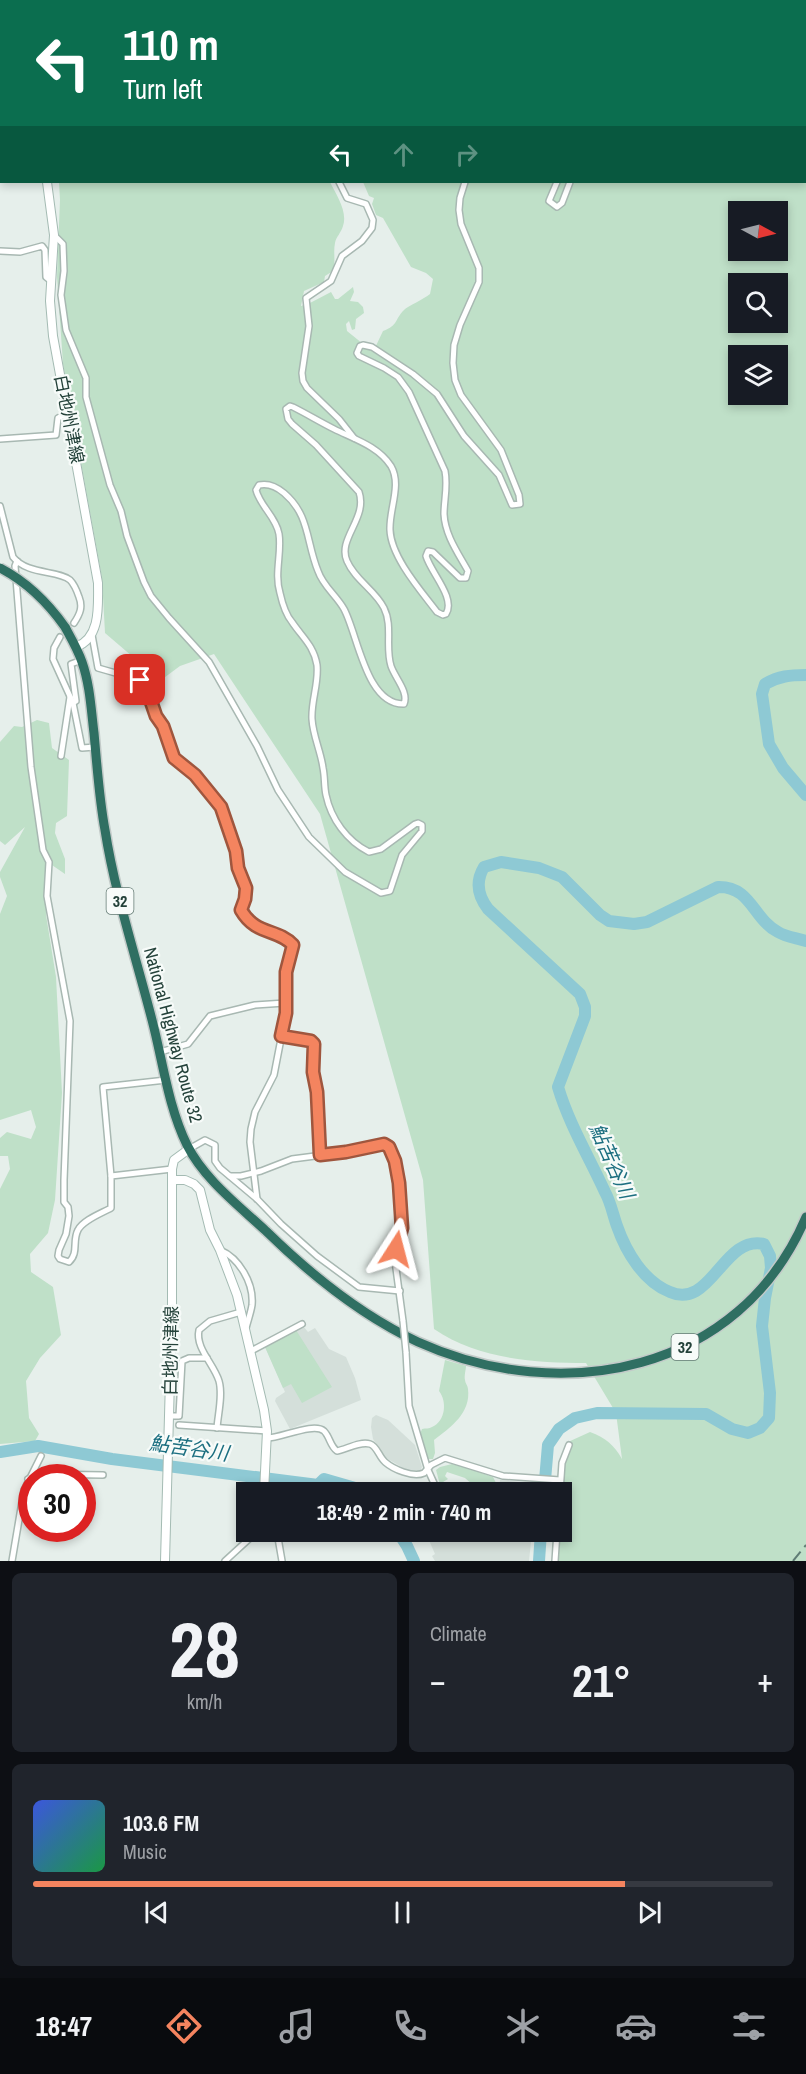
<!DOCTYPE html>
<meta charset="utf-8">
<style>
:root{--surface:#171b24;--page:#20242c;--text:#f1f3f6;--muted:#9ea1a6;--line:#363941;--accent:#f4845f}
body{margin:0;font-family:"Archivo Narrow","Noto Sans JP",sans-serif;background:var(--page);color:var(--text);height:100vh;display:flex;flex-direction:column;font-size:22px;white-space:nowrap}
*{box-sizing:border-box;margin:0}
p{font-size:20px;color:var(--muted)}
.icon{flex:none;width:33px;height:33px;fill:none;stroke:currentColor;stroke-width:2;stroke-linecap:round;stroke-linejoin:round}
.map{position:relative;height:1561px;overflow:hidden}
.details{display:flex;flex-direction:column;gap:12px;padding:12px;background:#0d0f14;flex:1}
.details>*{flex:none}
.hud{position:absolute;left:0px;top:0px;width:807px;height:183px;box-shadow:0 3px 9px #0003;background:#0b6e4f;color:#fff;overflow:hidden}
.needle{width:39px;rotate:97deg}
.tools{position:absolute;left:728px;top:201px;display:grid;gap:12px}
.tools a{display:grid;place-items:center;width:60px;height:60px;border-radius:0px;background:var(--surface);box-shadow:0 3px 9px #0003;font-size:30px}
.speed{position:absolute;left:18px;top:1464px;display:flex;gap:12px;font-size:30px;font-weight:700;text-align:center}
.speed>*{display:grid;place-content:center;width:78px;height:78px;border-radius:50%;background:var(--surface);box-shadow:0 3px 9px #0003;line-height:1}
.speed .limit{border:9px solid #d22;background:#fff;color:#111}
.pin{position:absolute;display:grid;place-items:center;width:51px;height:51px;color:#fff;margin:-26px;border-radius:12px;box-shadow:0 3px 9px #0006}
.me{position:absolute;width:66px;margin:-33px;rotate:9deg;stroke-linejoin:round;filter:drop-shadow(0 0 4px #0008)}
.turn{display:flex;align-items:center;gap:21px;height:126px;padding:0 24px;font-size:27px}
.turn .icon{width:78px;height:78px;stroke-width:2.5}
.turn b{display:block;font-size:42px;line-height:51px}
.lanes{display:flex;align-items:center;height:57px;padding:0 24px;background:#0003;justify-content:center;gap:30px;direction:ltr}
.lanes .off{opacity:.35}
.big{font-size:45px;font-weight:800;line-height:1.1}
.details .tile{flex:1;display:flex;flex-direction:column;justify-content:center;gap:9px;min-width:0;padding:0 21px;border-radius:9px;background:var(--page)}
.details .dial{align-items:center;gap:0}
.dial b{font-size:78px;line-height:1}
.song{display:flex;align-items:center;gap:18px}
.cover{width:72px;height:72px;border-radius:9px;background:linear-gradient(135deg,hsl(230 70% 55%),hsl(140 70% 35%))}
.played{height:6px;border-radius:3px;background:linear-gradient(90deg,var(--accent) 80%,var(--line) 80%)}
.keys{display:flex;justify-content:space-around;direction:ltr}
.heat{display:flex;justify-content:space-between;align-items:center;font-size:33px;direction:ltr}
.details .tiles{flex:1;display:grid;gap:12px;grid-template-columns:1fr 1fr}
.tile:last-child{grid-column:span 2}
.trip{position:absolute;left:236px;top:1482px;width:336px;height:60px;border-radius:0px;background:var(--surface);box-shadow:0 3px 9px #0003;font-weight:800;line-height:60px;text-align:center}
.menu{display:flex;height:96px;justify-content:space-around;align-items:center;background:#090b0e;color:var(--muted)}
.menu .icon{width:42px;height:42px}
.menu .on{color:var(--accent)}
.menu b{font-size:27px;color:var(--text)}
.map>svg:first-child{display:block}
</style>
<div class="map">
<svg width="806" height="1561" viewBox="0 0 806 1561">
<rect width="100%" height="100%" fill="#e6efeb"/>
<g fill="#d4dfda">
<polygon points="303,1326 308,1332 315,1328 329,1349 346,1357 355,1378 361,1400 290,1429 275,1401 276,1398 285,1392 265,1347"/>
<polygon points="376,1415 388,1420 415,1445 422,1467 419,1473 407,1470 386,1458 373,1439 371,1427 372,1418"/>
<polygon points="500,1480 531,1483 533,1492 499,1492"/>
<polygon points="428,1532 532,1532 529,1561 435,1561 432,1556 435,1554 428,1538"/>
</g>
<g fill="#bfe0c8" fill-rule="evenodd">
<polygon points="48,0 328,0 328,1 48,2"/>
<path d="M806,96V1561H556L559,1532H561L563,1465L568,1442L590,1432C606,1438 614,1445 622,1459L616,1413L586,1363C534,1363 478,1359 434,1329L423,1180L320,814L214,654L180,666L153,686L133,657L105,633L102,578L63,364L57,277L60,200L59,182H330C336,194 348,212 343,226C341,233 336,237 335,243C333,253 336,261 333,271L325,276L324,282L304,291L301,306L310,303L331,292L335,299H338L353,287L354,292L350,301L358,302L363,307L364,313L356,319L355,329L352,330L349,321L346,324L347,331L373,352L383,331C399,325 394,320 404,310C408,306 424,299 430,294L433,279L426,273L411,267L383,218L376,215L372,204L374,198L369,196L363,182H806ZM738,212H777V250H738ZM738,284H777V322H738ZM738,356H777V394H738Z"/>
<polygon points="37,720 49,723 52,748 69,760 67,816 56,823 55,833 65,859 65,874 49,863 46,915 56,977 62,1093 55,1200 48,1233 30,1254 31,1272 53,1287 61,1335 40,1358 26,1381 29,1418 39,1434 35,1441 0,1444 0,1189 10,1169 8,1156 0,1156 0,1138 7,1132 31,1139 36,1127 31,1110 0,1120 0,914 7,896 0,877 0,872 25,827 5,845 0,841 0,742 14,726 22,727"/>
<polygon points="296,1330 332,1387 302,1403 291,1384 283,1388 265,1347"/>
<path d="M445,1360L466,1366C466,1370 464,1375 465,1380C465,1383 468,1386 468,1389C471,1413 451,1427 434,1440L435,1453L433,1459H427L420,1434L422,1429C426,1428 429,1429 432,1427C446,1421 447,1401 439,1391Z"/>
<polygon points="452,1464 461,1466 493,1477 497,1485 497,1492 452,1492 459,1485 473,1489 473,1485 465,1478 447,1472 445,1476 448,1479 443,1482 443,1488 447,1492 442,1492 436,1470 440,1467"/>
</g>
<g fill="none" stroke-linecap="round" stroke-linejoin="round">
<g stroke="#8ec9d4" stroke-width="12">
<path d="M806,675C790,675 779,676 765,684L762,694L769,744L783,768L806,795"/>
<polyline points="0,1452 38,1446 112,1459 318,1485 324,1479 369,1492"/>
<path d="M544,1492L548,1445L559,1429L575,1418L597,1413L706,1414L732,1429L748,1433L760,1428L769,1418L770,1393L762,1326L765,1298L771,1268L770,1256L764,1244C733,1237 719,1278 696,1291C687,1296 679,1296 670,1292C644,1282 626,1252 617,1226C613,1215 611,1203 605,1192C589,1157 569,1124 558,1087L585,1016V1007L580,994L488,909C478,896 475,882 484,867L501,862L539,868L562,877L600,915L609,921L634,924L647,922L718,887C751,886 753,919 778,932C786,937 797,938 806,941"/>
<polyline points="398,1532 407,1546 414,1561"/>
<polyline points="539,1561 541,1532"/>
</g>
<defs>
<g id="street">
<polyline points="351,0 353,2"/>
<polyline points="517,0 518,2"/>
<polyline points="531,0 533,2"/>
<polyline points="645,2 646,0"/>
<polyline points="0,68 2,67"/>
<polyline points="339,182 347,198 366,204 373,220 372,228 362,241 342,256 331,281 306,298 309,326 302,373 303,381 307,388 339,419 354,438"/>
<polyline points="557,182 549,201 557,207 562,203 570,182"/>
<path d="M54,235L63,244L64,271L61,295L66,330L86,378V397L110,485L121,511L127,536L144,582L151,596L169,618L209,662L257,746L278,790L309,837L345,872L381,893L390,891L402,855L422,831V825L418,823L415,824L381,849L369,852C347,841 331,819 326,795C324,786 325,777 323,768C321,752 313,736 312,719C311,701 319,683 317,665C314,646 302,637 292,622C286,615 282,602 280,593C274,573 282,553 279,534C276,517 260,506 256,490L259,485C268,483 277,487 284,493C310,515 306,542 318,571C323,586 336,595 344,609C358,635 366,705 404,704C409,692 395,678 391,666C385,647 393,626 384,608C375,590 355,580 347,561C337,539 368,518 359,492L316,445L292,424L288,419L286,409L290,406L293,407C307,414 320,422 334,429C354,439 378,446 391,466C402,485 389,509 390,530C391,557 421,591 437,612L443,615L446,614C456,598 431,573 426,556L428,551L433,552L460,578H466L468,571C458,553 445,535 444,514C444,500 448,486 445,471L409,392L398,377L384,368L359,356L357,353L360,346L363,345L372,347L413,374L437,394L464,436L499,475L512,505L520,504L519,495L501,450L461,395L455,380L453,363L454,345L460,325L479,282V268L461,224L459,210L460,198L465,182"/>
<polyline points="0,251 20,252 42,246 45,250 46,277 51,281"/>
<polyline points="0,439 56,435 58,418 68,413"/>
<path d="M0,506L13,557C27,575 58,570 70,580C74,584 77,591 79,597C83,607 80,614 74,623"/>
<path d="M17,561L15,566L31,767L43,850L49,862L47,896L70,1021L64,1180V1202L68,1207L69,1216L66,1234L59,1250L58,1256L60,1259L69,1262C79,1253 72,1241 78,1230C83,1220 102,1213 111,1208V1176L172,1169"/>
<path d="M92,635L98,668L140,680L146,686L156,716L163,726L174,758L195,775L221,807L236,851L238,868L245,888V899L241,910C255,935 278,928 293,945L286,972V1013L274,1075L255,1112L251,1129L250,1142L257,1199"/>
<polyline points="60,637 54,648 53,659 73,703 82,748 95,747"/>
<polyline points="73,703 76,701 71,664 82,660"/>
<polyline points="61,756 70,697"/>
<polyline points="281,1036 311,1041 314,1044 313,1072 317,1092 320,1155"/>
<polyline points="160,1052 188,1044 210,1016 255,1005 285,1003"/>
<polyline points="189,1149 205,1140 215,1145 215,1161 220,1168 257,1199 281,1224 317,1256 359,1287 400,1291"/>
<polyline points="111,1176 103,1087 166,1080"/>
<polyline points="230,1176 241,1176 261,1171 292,1159 346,1152 384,1145 389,1147 395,1161 399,1183 402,1228 395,1261 403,1321"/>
<path d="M220,1250C239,1258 254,1283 252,1305C251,1312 248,1320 246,1328"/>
<polyline points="251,1351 302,1324"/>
<polyline points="406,1352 409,1406 428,1470 438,1492"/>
<polyline points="170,1416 179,1416 182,1361 189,1358 207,1358"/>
<polyline points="179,1425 267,1431"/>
<path d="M217,1428C218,1414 223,1395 219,1381C214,1364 195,1348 199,1330L210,1321L241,1312"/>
<path d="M267,1438C281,1438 314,1422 324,1431C330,1437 330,1446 337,1451C347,1449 360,1441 370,1444C377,1446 379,1457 385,1462C393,1469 413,1478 424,1473L431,1465L445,1458L503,1476L560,1480"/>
<polyline points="28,1479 38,1474 103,1475"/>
<polyline points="276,1492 277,1492"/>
<polyline points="302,1492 310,1492"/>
<polyline points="560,1492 562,1463 569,1445"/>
<polyline points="277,1532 282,1561"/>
<polyline points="12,1561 24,1490 41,1456"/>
<polyline points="225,1561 249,1539 253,1532"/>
<polyline points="555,1561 557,1532"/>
</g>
<g id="secondary">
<polyline points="13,0 13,2"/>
<path d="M47,182L54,235L50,301L53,336L98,583C98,606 101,638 76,647"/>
<polyline points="172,1180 185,1180 194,1184 200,1190 210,1230 220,1250 237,1295 264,1410 267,1431 264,1492"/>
<polyline points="165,1561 172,1307 172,1169 174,1160 189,1149"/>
</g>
<path id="highway" d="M65,627C71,638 78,650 82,662C90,685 91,709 94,733C97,765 99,798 105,830C115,894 136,957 152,1020C163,1062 168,1106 187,1145C204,1179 238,1205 266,1231C310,1274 362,1316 418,1342C562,1407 740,1373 806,1217"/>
</defs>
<use href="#street" stroke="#a8b8b2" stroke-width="8"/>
<use href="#secondary" stroke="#a4bbb3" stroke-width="10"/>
<use href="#highway" stroke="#c2cac8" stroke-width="12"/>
<use href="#street" stroke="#fff" stroke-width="5"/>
<use href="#secondary" stroke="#fff" stroke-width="8"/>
<use href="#highway" stroke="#2f6f62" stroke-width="9"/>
<polyline stroke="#5f7d75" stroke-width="2" stroke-dasharray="12 6" stroke-linecap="butt" points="793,1561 806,1545"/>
<defs>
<polyline id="street-bridge" points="403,1321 406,1352"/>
<path id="highway-bridge" d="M0,568C27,582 48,603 65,627"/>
</defs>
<use href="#street-bridge" stroke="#a8b8b2" stroke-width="8" stroke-linecap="butt"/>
<use href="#highway-bridge" stroke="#c2cac8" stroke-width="12" stroke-linecap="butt"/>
<use href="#street-bridge" stroke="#fff" stroke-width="5"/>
<use href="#highway-bridge" stroke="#2f6f62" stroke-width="9"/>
</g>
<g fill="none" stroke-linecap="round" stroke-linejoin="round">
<defs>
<path id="route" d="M140,680L146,687L156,716L163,726L174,758L195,775L221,807L236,851L238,868L246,888L245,899L241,910C256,936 277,928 293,945L286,972V1013L281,1036L311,1041L314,1044L313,1072L317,1092L320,1155L346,1152L384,1144L389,1147L395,1161L399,1183L402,1228L396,1249"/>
</defs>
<use href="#route" stroke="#9f563e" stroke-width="15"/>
<use href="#route" stroke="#f4845f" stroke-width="10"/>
</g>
<g text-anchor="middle" stroke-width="4.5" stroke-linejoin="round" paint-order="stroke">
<g fill="#f7fbf9" stroke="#637a73" stroke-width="1.5">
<rect x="106.5" y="888" width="27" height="26" rx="4.5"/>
<rect x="671.5" y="1334" width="27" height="26" rx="4.5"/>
</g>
<g font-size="16" font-weight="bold" fill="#24423a">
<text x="120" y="907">32</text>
<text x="685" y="1353">32</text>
</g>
<g font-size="18" fill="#24423a" stroke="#f7fbf9">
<text transform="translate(69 419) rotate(79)" y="6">白地州津線</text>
<text transform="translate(173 1035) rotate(75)" y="6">National Highway Route 32</text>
<text transform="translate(171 1351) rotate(-89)" y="6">白地州津線</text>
</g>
<g font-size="20" font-style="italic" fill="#1c6f80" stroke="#f7fbf9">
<text transform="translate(612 1161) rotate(66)" y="7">鮎苦谷川</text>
<text transform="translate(189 1448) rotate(8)" y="7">鮎苦谷川</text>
</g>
</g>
</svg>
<div class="tools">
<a><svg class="needle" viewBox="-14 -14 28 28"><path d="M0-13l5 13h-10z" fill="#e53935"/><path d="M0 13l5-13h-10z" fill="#9ea1a6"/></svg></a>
<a><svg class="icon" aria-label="search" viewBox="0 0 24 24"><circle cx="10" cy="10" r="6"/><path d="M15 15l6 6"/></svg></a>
<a><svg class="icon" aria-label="layers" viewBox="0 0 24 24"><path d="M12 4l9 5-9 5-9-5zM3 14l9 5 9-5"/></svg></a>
</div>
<div class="speed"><div class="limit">30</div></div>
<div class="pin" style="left:140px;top:680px;background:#d93025"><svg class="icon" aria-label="arrive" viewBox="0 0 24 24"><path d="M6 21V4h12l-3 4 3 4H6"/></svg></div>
<svg class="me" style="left:396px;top:1249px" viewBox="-20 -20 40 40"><path d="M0-17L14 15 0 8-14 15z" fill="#f4845f" stroke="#fff" stroke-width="4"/></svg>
<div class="trip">18:49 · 2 min · 740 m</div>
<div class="hud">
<div class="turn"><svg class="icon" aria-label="left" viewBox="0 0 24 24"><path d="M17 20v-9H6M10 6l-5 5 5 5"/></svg><div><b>110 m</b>Turn left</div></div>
<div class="lanes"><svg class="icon" aria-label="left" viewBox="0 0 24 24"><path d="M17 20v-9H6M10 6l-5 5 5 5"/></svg><svg class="icon off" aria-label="ahead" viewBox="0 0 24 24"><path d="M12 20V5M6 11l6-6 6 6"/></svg><svg class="icon off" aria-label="right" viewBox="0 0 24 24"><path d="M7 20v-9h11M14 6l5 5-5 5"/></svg></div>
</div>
</div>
<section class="details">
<div class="tiles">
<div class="tile dial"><b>28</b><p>km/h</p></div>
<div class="tile"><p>Climate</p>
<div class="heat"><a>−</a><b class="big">21°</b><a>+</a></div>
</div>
<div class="tile">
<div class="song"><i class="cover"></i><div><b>103.6 FM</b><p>Music</p></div></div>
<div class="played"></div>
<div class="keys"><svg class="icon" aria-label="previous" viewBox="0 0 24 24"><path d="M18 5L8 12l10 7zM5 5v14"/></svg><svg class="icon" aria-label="pause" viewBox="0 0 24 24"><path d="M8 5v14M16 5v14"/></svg><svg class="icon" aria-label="next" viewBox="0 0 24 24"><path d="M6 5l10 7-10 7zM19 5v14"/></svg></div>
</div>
</div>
</section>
<nav class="menu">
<b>18:47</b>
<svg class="icon on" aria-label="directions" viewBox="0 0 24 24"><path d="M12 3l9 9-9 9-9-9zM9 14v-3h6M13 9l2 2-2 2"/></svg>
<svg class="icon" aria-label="music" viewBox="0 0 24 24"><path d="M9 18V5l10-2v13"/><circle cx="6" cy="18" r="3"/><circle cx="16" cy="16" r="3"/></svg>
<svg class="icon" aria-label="phone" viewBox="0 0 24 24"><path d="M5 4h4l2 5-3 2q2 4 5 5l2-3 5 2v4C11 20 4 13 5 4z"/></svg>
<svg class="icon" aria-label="climate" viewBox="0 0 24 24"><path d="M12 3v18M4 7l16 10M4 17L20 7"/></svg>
<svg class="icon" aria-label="car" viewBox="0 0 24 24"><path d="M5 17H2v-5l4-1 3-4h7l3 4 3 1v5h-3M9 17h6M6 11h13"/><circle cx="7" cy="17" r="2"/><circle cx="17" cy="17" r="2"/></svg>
<svg class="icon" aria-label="filters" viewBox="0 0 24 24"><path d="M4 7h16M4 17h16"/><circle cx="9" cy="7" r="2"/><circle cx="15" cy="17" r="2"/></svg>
</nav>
